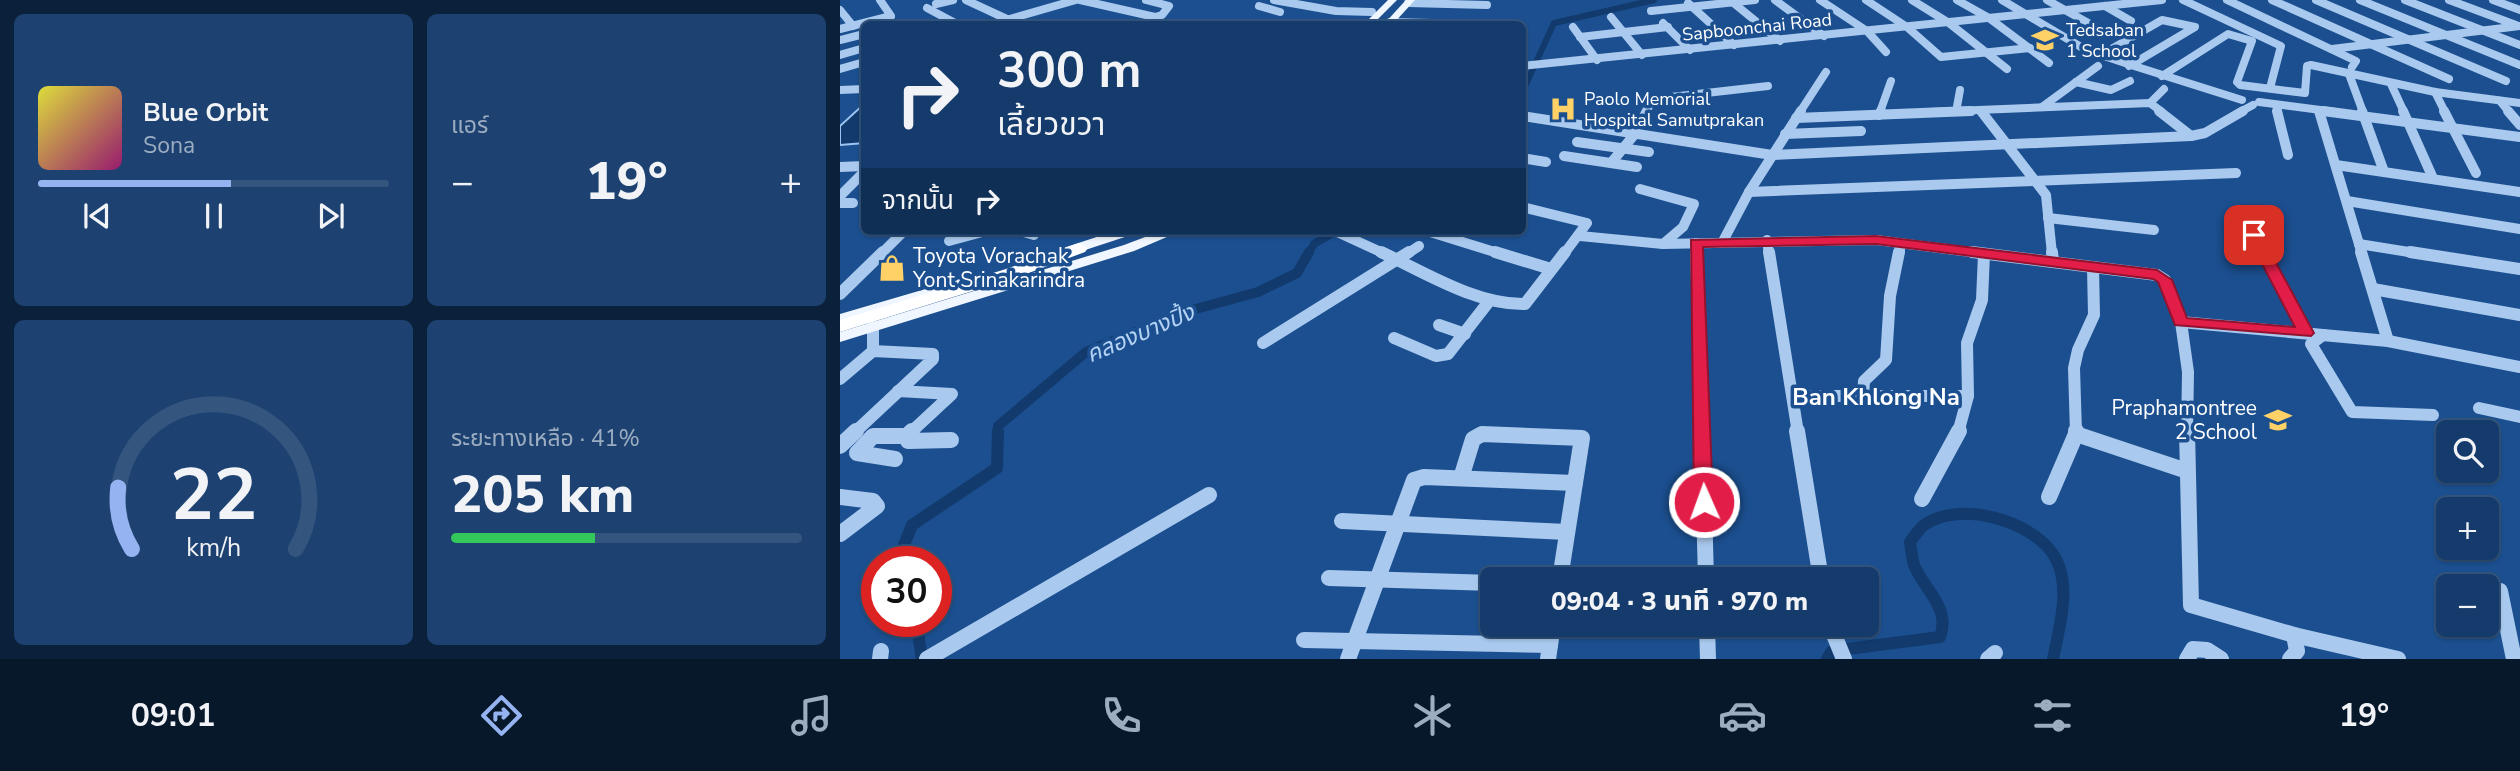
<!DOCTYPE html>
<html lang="th">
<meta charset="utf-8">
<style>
:root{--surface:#143b6b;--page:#1d4271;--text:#f1f3f6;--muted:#9dadc1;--line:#33557e;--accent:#95b2f1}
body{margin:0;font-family:"Nunito Sans","Noto Sans Thai",sans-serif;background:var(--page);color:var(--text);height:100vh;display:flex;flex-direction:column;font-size:26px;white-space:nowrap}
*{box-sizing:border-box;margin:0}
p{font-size:23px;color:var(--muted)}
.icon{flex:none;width:38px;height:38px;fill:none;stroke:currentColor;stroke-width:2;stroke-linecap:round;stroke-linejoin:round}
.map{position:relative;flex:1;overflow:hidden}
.sheet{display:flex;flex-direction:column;gap:14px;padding:14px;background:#0b203b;width:840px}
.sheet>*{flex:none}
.top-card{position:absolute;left:21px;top:21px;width:665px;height:214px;border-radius:10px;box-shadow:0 2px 5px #0004,0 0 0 2px var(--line);background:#143b6b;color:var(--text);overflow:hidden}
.controls{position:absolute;left:1596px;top:420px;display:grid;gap:14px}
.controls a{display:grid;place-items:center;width:63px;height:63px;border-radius:10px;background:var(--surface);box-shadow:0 2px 5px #0004,0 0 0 2px var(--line);font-size:35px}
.speed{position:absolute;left:21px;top:546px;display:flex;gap:14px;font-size:35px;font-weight:700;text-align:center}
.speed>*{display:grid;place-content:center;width:91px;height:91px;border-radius:50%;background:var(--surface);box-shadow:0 2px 5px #0004,0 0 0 2px var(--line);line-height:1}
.speed .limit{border:10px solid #d22;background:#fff;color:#111}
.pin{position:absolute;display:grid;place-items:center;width:60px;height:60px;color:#fff;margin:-30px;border-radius:14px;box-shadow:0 4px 10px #0006}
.me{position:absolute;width:77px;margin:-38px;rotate:358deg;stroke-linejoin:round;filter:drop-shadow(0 0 5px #0008)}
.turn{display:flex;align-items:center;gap:24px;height:147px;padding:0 21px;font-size:32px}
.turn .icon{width:91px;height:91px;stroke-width:2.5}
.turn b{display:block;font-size:49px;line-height:60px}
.then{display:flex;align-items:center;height:66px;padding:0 21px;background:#0003;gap:14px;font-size:26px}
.big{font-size:52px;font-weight:800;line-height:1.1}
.sheet .card{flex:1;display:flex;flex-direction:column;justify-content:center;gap:10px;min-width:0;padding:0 24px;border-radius:10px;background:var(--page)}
.sheet .dial{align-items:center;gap:0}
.dial svg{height:182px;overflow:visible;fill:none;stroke:var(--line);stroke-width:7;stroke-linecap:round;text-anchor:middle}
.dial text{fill:var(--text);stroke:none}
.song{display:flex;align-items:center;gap:21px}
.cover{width:84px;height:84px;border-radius:10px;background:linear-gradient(135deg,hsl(60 70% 55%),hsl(320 70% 35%))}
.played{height:7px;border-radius:4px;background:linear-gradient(90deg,var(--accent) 55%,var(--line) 55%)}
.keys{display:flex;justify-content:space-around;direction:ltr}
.heat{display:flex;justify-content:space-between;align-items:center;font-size:38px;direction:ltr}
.charge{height:10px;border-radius:5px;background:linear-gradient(90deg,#34c759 41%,var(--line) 0)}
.sheet .tiles{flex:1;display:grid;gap:14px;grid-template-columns:repeat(2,1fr)}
.trip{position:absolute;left:640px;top:567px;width:399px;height:70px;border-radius:10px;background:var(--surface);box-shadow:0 2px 5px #0004,0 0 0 2px var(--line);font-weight:800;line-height:70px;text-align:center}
.tab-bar{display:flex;height:112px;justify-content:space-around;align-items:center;background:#08182b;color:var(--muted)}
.tab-bar .icon{width:49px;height:49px}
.tab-bar .selected{color:var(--accent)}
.tab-bar b{font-size:32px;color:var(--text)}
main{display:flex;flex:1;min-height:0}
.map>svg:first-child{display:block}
</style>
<main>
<section class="sheet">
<div class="tiles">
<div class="card">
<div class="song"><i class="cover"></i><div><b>Blue Orbit</b><p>Sona</p></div></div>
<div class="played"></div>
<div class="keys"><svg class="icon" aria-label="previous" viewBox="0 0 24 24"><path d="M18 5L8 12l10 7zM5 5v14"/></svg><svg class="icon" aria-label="pause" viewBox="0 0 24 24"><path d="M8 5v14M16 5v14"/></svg><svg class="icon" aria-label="next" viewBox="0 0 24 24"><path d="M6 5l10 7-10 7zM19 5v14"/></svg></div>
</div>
<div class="card"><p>แอร์</p>
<div class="heat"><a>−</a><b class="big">19°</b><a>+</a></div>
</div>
<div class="card dial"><svg viewBox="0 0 100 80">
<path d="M14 69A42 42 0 1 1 86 69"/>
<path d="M14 69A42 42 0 0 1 8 42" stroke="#95b2f1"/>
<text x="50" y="56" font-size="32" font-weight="700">22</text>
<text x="50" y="72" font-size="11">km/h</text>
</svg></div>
<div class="card"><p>ระยะทางเหลือ · 41%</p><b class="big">205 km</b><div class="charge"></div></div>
</div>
</section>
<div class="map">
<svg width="1680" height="659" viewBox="0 0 1680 659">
<rect width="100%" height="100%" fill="#1b4f8f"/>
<polygon fill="#123a6d" stroke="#9cc4f0" stroke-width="2" points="24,104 24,143 0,145 0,126"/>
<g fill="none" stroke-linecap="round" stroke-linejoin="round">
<polyline stroke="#123a6d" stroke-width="6" points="682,93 714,23 814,0"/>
<polyline stroke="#123a6d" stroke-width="8" points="468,254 474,244 496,231"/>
<polyline stroke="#123a6d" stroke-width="10" points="158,433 158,426 246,352 352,310 418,292 457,273 469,252"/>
<g stroke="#123a6d" stroke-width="12">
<polyline points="67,562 64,545 72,525 157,468 158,431"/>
<polyline points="76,621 82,659"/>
<path d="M987,659L992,651L1100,637C1111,607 1084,590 1074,565C1072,558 1071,549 1070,542C1074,537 1079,529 1084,525C1119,500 1190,520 1213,554C1233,584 1219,628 1213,659"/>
</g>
<g stroke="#a9c9ee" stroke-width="8">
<polyline points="126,0 169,20"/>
<polyline points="240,0 315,17 322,15 329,6 306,0"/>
<polyline points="434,0 496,11 532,12"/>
<polyline points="935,0 984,36"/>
<polyline points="980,0 1027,31 1046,52"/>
<polyline points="1026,0 1067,27 1101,57 1190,48"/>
<polyline points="1072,0 1109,23 1167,69"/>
<polyline points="1117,0 1149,18 1209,63"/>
<polyline points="1162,0 1241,47"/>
<polyline points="1207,0 1268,34"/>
<polyline points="1343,0 1441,46 1430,88"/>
<polyline points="1387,0 1516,61 1512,67"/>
<polyline points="1432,0 1609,79"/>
<polyline points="1476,0 1666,81"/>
<polyline points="1520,0 1680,65"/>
<polyline points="1565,0 1680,45"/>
<polyline points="1609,0 1676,25"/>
<polyline points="1653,0 1680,10"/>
<polyline points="891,1 940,41"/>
<polyline points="568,3 647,5"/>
<polyline points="848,3 894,45"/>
<polyline points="96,4 113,0"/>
<polyline points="419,6 440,12"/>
<polyline points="1265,6 1291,21"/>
<polyline points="87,8 117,24"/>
<polyline points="0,10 13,26"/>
<polyline points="811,11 915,0"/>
<polyline points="771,17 802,55"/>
<polygon points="1322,20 1355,27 1291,65 1261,55"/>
<polyline points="550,22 634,24"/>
<polyline points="823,23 850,50"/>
<polyline points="63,24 70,23"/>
<polyline points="152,24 236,0"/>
<polyline points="733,27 757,60"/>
<polyline points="0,29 51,16 40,0"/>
<polyline points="740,37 828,27"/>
<polyline points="0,40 24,34"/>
<polyline points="1492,49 1680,26"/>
<polyline points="0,55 24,48"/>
<polyline points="1291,65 1402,100"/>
<polyline points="682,66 1322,0"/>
<polyline points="1289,66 1291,65"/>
<polyline points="0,69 24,62"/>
<polyline points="1509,74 1523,112"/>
<polyline points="1322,76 1388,34 1412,41 1397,82 1400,85 1465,93 1467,66 1471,65 1595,92 1680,103"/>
<polyline points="1236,82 1271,90 1290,81"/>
<polyline points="1551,84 1564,112"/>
<polyline points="0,90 24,89"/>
<polyline points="1595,92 1605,112"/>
<polyline points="1660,101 1669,112"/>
<polyline points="1419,102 1496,112"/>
<polyline points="1310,103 1324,89"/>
<polyline points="1436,105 1438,112"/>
<polyline points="1202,107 1258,66"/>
<polyline points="806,112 813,99 928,86"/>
<polyline points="960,112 986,72"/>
<polyline points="1040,112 1051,81"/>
<polyline points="1089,112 1310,103 1322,112"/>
<polyline points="1116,112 1120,90"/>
<polyline points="1400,112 1413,105"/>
</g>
<g stroke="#a9c9ee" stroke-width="10">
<polyline points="1141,111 1206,195 1212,254"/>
<polyline points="1319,111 1351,136"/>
<polyline points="1437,111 1448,155"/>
<polyline points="1479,111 1522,254"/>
<polyline points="1483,111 1680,137"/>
<polyline points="1522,111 1543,169"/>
<polyline points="1563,111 1592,176"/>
<polyline points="1604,111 1636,173"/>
<polyline points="1668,111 1680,125"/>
<polyline points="1039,115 1041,111"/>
<polyline points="682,116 932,155 1351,136 1365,133 1403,111"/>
<polyline points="956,118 1131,111"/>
<polyline points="945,134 1021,131"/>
<polyline points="737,142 809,152"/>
<polyline points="724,156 797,167"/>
<polyline points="682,158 706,162"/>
<polyline points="771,163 794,135 807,111"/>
<polyline points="1496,165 1680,192"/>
<polyline points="0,167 24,166"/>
<polyline points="800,189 854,204 843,227 823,244"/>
<polyline points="909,192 1396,173"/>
<polyline points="0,196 24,172"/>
<polyline points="1507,201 1680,229"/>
<polyline points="0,203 13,203"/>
<polyline points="682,207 747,223 724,254"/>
<polyline points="1208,218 1314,230"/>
<polyline points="1407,223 1423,254"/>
<polyline points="180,231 194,235"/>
<polyline points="495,231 545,254"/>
<polyline points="587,231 661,254"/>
<polyline points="740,236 823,244 1036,240 1146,254"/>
<polyline points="927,240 929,254"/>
<polyline points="109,241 146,231"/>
<polyline points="856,243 856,254"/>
<polyline points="882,243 909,192 961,111"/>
<polyline points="1519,244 1581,254"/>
<polyline points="41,254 64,231"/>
<polyline points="567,254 579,246"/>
<polyline points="1059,254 1061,243"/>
</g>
<g stroke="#a9c9ee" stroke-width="12">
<path d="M541,252C584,272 636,305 685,304L725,252"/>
<polyline points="655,252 711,269"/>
<polyline points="856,252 862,433"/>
<polyline points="929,252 958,433"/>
<polyline points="1132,252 1317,275 1325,280 1341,322 1548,341 1680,367"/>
<polyline points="1212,252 1213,262"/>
<polyline points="1423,252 1466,333"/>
<polyline points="1521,252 1548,341"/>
<polyline points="1570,252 1680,269"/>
<polyline points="1533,289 1680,315"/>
<polyline points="0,294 43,252"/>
<polyline points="1341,322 1348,372 1347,433"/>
<polyline points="599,325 625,334"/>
<polyline points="33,327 33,351"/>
<polyline points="1483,335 1471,344 1512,412 1593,415"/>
<polyline points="554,338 596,356 608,354 650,300"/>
<polyline points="423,343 569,252"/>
<polyline points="0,379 33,351 93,354 93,359 14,433"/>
<polyline points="58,391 112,394 70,433"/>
<polyline points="953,396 1128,396 1127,343 1142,300 1144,254"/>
<polyline points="1023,396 1024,381 1046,360 1050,296 1059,252"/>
<polyline points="1639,408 1680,417"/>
<polyline points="1118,433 1128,396"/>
<polyline points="1236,433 1234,368 1238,350 1254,315 1253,268"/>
</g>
<g stroke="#a9c9ee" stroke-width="16">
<polyline points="72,431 67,436 68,441 111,440"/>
<polyline points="862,431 866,579"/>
<polyline points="957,431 981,579"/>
<polyline points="1236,431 1236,434 1347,471"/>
<polyline points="1347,431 1351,605 1454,635 1558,659"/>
<polyline points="0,446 16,431"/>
<polyline points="55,459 17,453 33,436 67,436"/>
<polyline points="621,478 633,439 642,434 742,438 720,579"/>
<polyline points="0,497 33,501 37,506 0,534"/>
<polyline points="1209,497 1236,434"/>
<polyline points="1082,499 1119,431"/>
<polyline points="502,521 727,532"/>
<polyline points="489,578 653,583"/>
<polyline points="1660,591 1674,659"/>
<polyline points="867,625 868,659"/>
<polyline points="990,625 1004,659"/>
<polyline points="464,640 710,645"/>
<polyline points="40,659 41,651"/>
<polyline points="87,659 369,495"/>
<polyline points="508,659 574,480 584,477 735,483"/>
<polyline points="708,659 713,625"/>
<polyline points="1148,659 1155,653"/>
<polyline points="1347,659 1353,649 1367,650 1381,659"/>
<polyline points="1450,659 1457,651 1454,635"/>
</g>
<g fill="#f0f6ff" fill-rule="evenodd">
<polygon points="548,0 557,0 533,24 524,24"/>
<polygon points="566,0 575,0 553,24 544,24"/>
<polygon points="275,231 296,231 294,234 230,255 225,256 218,252 220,249"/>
<polygon points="321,231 341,231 294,251 0,342 0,332 284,245"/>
<polygon points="130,276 135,277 137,280 135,283 0,324 0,314"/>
</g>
<polygon fill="#fff" fill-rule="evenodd" points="239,243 248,248 245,252 178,277 0,332 0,320 166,269"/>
</g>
<polygon fill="#e11d48" stroke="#92132f" stroke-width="2" points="1414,231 1421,235 1474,333 1471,336 1335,325 1318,282 1313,279 1036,244 863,247 873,502 864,509 854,502 851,240 1036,236 1317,270 1332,280 1347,318 1455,327 1407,235"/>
<defs>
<symbol id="school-bare" viewBox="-9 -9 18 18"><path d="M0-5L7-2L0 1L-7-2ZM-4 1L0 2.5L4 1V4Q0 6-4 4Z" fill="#ffd166" stroke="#1b4f8f" stroke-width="2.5" paint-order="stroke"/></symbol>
<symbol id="hospital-bare" viewBox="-9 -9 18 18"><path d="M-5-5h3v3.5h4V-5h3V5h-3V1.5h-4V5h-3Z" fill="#ffd166" stroke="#1b4f8f" stroke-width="2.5" paint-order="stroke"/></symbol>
<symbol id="shop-bare" viewBox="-9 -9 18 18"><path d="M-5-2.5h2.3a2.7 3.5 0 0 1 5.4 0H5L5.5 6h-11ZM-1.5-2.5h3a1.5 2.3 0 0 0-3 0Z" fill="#ffd166" stroke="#1b4f8f" stroke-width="2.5" paint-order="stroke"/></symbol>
</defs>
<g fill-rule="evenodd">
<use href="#school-bare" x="1186" y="21" width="38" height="38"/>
<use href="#hospital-bare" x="704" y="90" width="38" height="38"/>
<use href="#shop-bare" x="33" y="249" width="38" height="38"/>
<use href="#school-bare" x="1419" y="401" width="38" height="38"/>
</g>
<g text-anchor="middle" stroke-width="7" stroke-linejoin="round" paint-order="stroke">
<g font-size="18" fill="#fff" stroke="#1b4f8f">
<text transform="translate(917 27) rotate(-6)" y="6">Sapboonchai Road</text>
</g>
<g font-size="18" fill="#fff" stroke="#1b4f8f" text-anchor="start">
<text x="1226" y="36">Tedsaban<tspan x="1226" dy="21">1 School</tspan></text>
<text x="744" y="105">Paolo Memorial<tspan x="744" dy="21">Hospital Samutprakan</tspan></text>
</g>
<g font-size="21" fill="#fff" stroke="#1b4f8f" text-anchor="start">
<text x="73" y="263">Toyota Vorachak<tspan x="73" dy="24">Yont Srinakarindra</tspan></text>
<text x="1417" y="415" text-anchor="end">Praphamontree<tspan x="1417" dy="24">2 School</tspan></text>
</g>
<g font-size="23" font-style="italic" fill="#b5d3f5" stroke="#1b4f8f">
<text transform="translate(300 333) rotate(-23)" y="8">คลองบางปิ้ง</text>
</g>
<g font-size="24" font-weight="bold" fill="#fff" stroke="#1b4f8f">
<text x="1036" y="405">Ban Khlong Na</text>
</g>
</g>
</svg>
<div class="controls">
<a><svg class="icon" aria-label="search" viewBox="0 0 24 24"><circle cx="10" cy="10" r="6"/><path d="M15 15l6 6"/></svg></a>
<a>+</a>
<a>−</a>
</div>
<div class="speed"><div class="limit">30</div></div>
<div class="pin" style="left:1414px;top:235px;background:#d93025"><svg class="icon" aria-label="arrive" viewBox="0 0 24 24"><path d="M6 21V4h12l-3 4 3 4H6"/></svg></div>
<svg class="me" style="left:864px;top:502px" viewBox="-20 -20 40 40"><circle r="17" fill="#e11d48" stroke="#fff" stroke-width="3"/><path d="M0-11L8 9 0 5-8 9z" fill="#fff"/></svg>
<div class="trip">09:04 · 3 นาที · 970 m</div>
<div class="top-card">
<div class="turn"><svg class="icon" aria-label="right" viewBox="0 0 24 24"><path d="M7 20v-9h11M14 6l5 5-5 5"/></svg><div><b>300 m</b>เลี้ยวขวา</div></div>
<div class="then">จากนั้น<svg class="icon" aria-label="right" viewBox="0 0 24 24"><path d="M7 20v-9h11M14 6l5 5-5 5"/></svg></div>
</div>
</div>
</main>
<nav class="tab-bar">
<b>09:01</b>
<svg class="icon selected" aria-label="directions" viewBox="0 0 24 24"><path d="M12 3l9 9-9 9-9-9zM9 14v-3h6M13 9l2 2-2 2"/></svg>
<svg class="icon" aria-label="music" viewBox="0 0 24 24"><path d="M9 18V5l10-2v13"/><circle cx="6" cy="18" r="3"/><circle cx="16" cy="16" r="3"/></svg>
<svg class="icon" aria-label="phone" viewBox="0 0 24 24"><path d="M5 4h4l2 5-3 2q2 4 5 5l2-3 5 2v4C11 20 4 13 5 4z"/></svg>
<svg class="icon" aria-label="climate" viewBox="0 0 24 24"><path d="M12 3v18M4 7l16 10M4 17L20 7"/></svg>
<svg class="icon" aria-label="car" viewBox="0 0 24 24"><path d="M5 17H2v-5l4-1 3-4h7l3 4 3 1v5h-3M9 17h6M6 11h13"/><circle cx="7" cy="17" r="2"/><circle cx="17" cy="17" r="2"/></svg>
<svg class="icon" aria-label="filters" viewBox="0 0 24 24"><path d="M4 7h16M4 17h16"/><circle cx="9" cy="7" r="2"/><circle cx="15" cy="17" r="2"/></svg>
<b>19°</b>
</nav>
